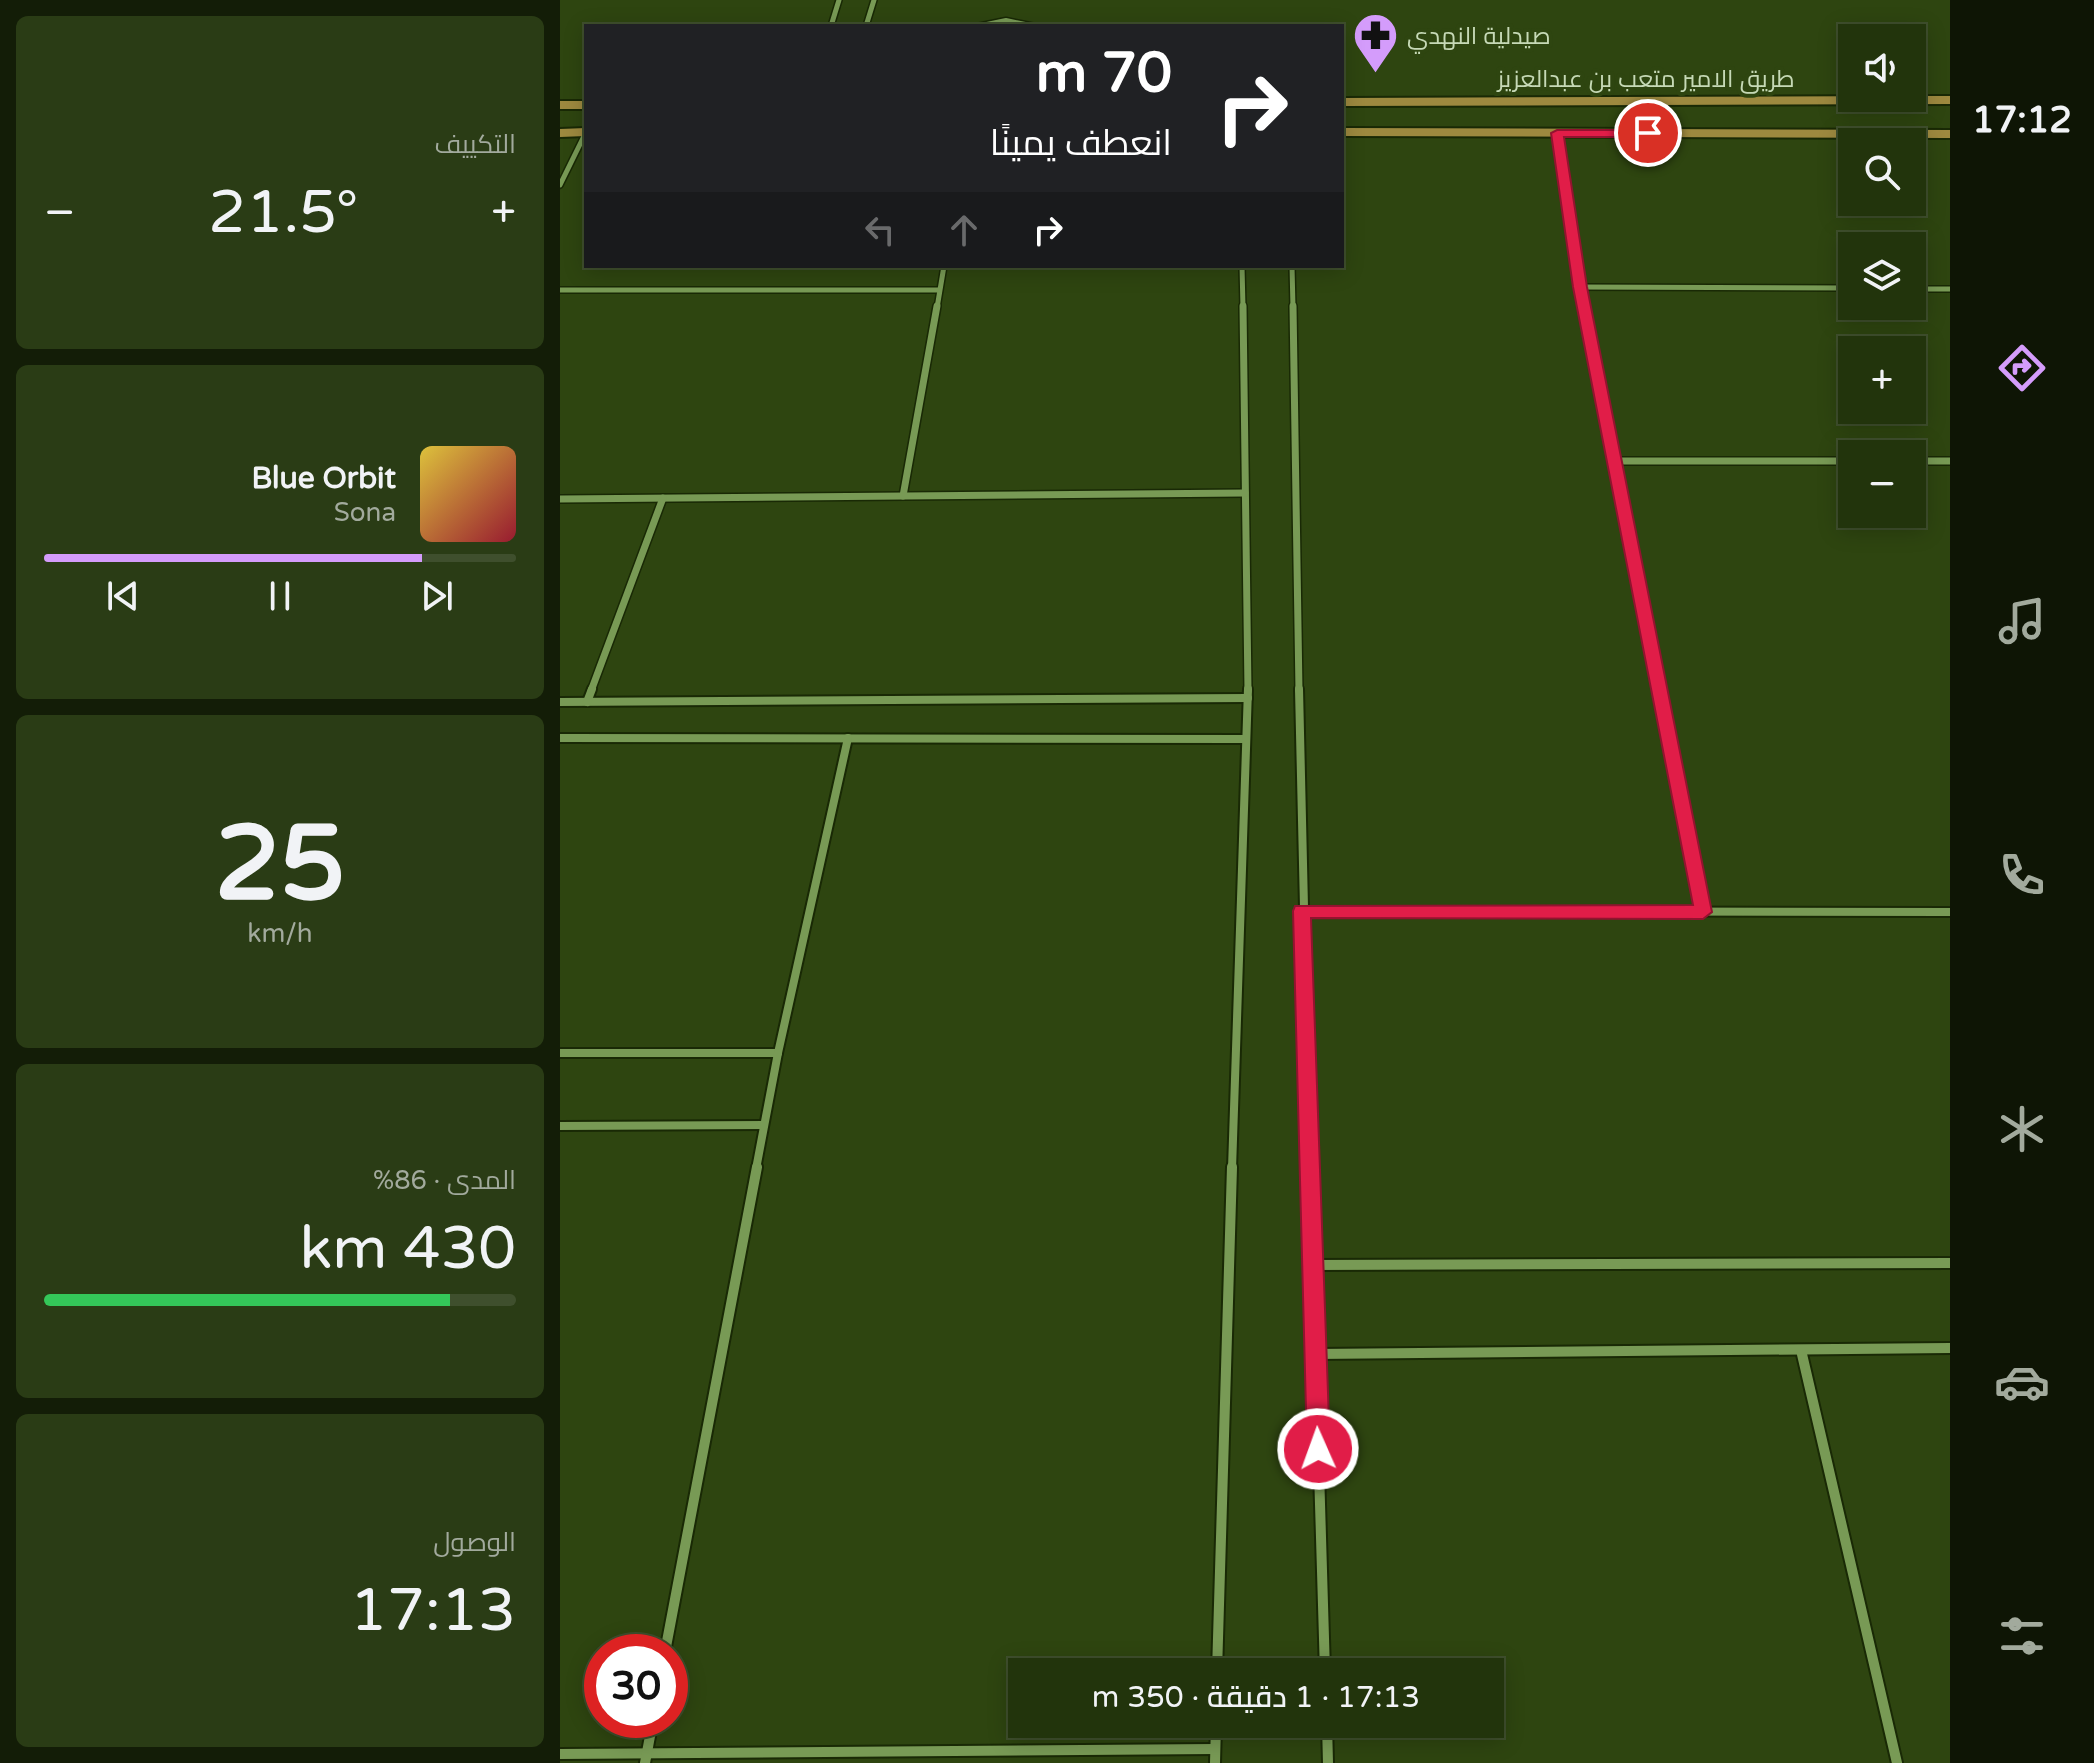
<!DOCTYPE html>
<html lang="ar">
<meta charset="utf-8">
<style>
:root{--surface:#22340c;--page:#2a3c15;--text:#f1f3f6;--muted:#a2aa9d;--line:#3f4f2d;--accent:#d49cfb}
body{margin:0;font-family:"Varela Round",Cairo,sans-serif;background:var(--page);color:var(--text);direction:rtl;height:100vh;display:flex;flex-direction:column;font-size:30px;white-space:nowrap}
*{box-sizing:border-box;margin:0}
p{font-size:26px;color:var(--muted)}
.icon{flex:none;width:44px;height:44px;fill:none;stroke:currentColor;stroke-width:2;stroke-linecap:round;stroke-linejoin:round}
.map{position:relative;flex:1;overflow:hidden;direction:ltr}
.side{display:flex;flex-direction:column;gap:16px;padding:16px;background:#131d07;width:560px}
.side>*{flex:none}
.banner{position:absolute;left:24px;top:24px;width:760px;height:244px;border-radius:0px;box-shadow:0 4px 20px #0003,0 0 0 2px var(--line);direction:rtl;background:#202124;color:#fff;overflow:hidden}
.tools{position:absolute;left:1278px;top:24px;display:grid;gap:16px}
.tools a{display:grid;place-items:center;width:88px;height:88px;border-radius:0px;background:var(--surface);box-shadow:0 4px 20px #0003,0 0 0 2px var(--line);font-size:40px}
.speed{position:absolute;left:24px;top:1634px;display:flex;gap:16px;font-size:40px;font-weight:700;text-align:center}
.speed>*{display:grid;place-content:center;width:104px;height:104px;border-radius:50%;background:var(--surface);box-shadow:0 4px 20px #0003,0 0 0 2px var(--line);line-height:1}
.speed .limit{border:12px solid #d22;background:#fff;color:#111}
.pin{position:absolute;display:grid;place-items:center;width:68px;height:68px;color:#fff;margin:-34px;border:4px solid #fff;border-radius:50%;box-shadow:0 2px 8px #0007}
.me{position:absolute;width:88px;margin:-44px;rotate:358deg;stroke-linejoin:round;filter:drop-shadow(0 0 6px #0008)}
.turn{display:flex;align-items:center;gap:28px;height:168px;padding:0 40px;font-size:36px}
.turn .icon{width:104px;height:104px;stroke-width:2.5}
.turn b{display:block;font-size:56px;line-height:68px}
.lanes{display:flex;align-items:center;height:76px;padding:0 40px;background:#0003;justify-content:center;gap:40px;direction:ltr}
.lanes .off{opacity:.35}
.big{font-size:60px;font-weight:600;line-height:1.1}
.side .tile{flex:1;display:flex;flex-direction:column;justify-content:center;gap:12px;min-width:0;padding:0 28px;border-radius:12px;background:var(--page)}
.side .dial{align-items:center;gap:0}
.dial b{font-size:104px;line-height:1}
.song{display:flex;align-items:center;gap:24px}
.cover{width:96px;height:96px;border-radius:12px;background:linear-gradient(135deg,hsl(50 70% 55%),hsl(350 70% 35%))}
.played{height:8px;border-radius:4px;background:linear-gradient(90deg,var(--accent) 80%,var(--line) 80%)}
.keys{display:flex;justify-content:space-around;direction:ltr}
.heat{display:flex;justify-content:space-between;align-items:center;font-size:44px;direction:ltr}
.charge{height:12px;border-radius:6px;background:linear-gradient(90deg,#34c759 86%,var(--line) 0)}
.trip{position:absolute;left:448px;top:1658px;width:496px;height:80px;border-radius:0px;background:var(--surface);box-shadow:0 4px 20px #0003,0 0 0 2px var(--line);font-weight:600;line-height:80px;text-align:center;direction:rtl}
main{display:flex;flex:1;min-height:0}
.tab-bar{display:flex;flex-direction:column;width:144px;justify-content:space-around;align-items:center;background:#0e1505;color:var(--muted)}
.tab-bar .icon{width:56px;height:56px}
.tab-bar .current{color:var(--accent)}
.tab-bar b{font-size:36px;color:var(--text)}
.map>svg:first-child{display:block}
</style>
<main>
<nav class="tab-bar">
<b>17:12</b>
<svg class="icon current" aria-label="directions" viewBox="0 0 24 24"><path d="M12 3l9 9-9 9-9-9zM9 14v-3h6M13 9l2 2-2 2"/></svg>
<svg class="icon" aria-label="music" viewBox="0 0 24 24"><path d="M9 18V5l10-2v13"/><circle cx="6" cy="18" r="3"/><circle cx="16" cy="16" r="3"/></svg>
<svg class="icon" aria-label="phone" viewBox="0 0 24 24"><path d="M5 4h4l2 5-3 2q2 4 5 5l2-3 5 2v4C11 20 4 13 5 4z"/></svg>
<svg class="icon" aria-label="climate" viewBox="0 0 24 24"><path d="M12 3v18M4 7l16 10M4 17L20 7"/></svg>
<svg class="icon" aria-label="car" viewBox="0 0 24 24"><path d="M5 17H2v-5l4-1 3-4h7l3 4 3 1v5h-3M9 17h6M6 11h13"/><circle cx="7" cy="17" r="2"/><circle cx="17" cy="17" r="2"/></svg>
<svg class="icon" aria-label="filters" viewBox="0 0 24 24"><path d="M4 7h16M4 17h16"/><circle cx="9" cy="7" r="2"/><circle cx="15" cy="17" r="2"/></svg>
</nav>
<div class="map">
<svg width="1390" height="1763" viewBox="0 0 1390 1763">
<rect width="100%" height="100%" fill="#2e4510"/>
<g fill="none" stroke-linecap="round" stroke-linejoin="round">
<defs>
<polyline id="service" points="417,26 446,20 475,26"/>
<g id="minor-far3">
<polyline points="271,26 279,0"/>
<polyline points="306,26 314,0"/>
<polyline points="997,133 1024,308"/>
<polyline points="0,185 26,132"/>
<polyline points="682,266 683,308"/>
<polyline points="732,266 733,308"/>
<polyline points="1020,287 1292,288"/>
<polyline points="1352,289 1390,289"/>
<polyline points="0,290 379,290"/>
<polyline points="377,308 384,266"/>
</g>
<g id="minor-far2">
<polyline points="683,306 688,691"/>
<polyline points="733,306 739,691"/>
<polyline points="1024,306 1100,691"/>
<polyline points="1055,461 1292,461"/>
<polyline points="1352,461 1390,461"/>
<polyline points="343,496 377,306"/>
<polyline points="0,499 685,493"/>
<polyline points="31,691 103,498"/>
</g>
<g id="minor-far1">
<polyline points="739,689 750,1169"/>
<polyline points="1099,689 1143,912"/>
<polyline points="0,702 688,698"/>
<polyline points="27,702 32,689"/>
<polyline points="0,738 684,739"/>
<polyline points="742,911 1390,912"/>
<polyline points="0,1053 218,1053"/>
<polyline points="0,1126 204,1125"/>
<polyline points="196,1169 218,1053 288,738"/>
<polyline points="672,1169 688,689"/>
</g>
<g id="minor">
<polyline points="750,1167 765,1672"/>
<polyline points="753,1265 1390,1263"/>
<polyline points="1241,1350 1337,1763"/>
<polyline points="755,1354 1390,1348"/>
<polyline points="105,1652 197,1167"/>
<polyline points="657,1672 672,1167"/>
<polyline points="767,1724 768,1763"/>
<polyline points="0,1754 655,1749"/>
<polyline points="85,1763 93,1720"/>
<polyline points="655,1763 656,1724"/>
</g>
<g id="primary">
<polygon points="1352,96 1390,96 1390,104 782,106 782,98"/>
<rect x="0" y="101" width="26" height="8"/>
<polygon points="26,128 26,136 0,137 0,129"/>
<polygon points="782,128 1390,130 1390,138 782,136"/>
</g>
</defs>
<use href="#service" stroke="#192905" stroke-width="7"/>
<use href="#minor-far3" stroke="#192905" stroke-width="8"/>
<use href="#minor-far2" stroke="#192905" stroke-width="10"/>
<use href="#minor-far1" stroke="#192905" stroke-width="12"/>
<use href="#minor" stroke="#192905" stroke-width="14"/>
<use href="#primary" stroke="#192905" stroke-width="4"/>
<use href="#service" stroke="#789a55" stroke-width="4"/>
<use href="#minor-far3" stroke="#789a55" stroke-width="5"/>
<use href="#minor-far2" stroke="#789a55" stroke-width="7"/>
<use href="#minor-far1" stroke="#789a55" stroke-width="8"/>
<use href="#minor" stroke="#789a55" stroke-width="10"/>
<use href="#primary" fill="#9d893f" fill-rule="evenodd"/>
</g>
<polygon fill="#e11d48" stroke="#92132f" stroke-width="2" points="997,130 1088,130 1094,133 1088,137 1004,137 1027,287 1152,912 1143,919 751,918 770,1449 766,1457 758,1460 750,1457 747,1449 733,911 735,906 1133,905 1013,287 991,133"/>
<defs>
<symbol id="pharmacy-pin" viewBox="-11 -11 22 30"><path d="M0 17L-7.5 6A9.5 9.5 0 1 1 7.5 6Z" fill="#d49cfb" stroke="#2e4510"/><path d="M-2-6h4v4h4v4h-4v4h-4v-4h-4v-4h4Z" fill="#111"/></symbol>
</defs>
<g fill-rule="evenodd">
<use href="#pharmacy-pin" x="790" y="10" width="51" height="69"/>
</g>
<g text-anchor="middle" stroke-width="8" stroke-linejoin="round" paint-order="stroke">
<g font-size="24" fill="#c6d9b6" stroke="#2e4510" text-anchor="start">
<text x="847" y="44">صيدلية النهدي</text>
</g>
<g font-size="24" fill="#c6d9b6" stroke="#2e4510">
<text x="1086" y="87">طريق الامير متعب بن عبدالعزيز</text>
</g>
</g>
</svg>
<div class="tools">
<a><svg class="icon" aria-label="sound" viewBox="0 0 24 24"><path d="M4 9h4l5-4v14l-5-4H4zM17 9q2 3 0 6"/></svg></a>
<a><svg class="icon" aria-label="search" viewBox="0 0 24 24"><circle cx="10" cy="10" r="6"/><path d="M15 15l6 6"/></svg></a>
<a><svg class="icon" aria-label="layers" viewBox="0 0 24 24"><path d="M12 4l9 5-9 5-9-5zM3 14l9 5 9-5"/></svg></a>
<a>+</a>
<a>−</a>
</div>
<div class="speed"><div class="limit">30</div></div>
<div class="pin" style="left:1088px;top:133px;background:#d93025"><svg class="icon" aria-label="arrive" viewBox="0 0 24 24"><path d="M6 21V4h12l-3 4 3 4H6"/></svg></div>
<svg class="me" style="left:758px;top:1449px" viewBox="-20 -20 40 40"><circle r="17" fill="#e11d48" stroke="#fff" stroke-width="3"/><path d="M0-11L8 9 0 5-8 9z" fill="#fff"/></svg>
<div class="trip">17:13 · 1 دقيقة · 350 m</div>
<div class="banner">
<div class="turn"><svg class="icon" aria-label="right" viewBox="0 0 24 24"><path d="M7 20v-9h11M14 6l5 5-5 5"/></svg><div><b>70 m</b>انعطف يمينًا</div></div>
<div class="lanes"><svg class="icon off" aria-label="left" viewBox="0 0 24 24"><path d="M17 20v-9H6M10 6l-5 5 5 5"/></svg><svg class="icon off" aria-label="ahead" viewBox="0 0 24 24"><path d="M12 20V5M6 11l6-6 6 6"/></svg><svg class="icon" aria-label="right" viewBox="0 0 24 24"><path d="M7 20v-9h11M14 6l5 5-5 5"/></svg></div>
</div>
</div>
<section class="side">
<div class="tile"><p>التكييف</p>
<div class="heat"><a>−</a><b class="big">21.5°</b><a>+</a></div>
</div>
<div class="tile">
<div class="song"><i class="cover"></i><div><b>Blue Orbit</b><p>Sona</p></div></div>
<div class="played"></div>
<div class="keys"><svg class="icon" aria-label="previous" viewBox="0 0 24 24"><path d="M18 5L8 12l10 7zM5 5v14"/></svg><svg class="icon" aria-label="pause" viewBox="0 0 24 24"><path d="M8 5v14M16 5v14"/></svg><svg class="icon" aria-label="next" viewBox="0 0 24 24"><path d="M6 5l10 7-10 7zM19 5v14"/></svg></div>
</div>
<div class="tile dial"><b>25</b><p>km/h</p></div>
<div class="tile"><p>المدى · 86%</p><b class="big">430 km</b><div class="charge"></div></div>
<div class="tile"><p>الوصول</p><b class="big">17:13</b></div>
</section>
</main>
